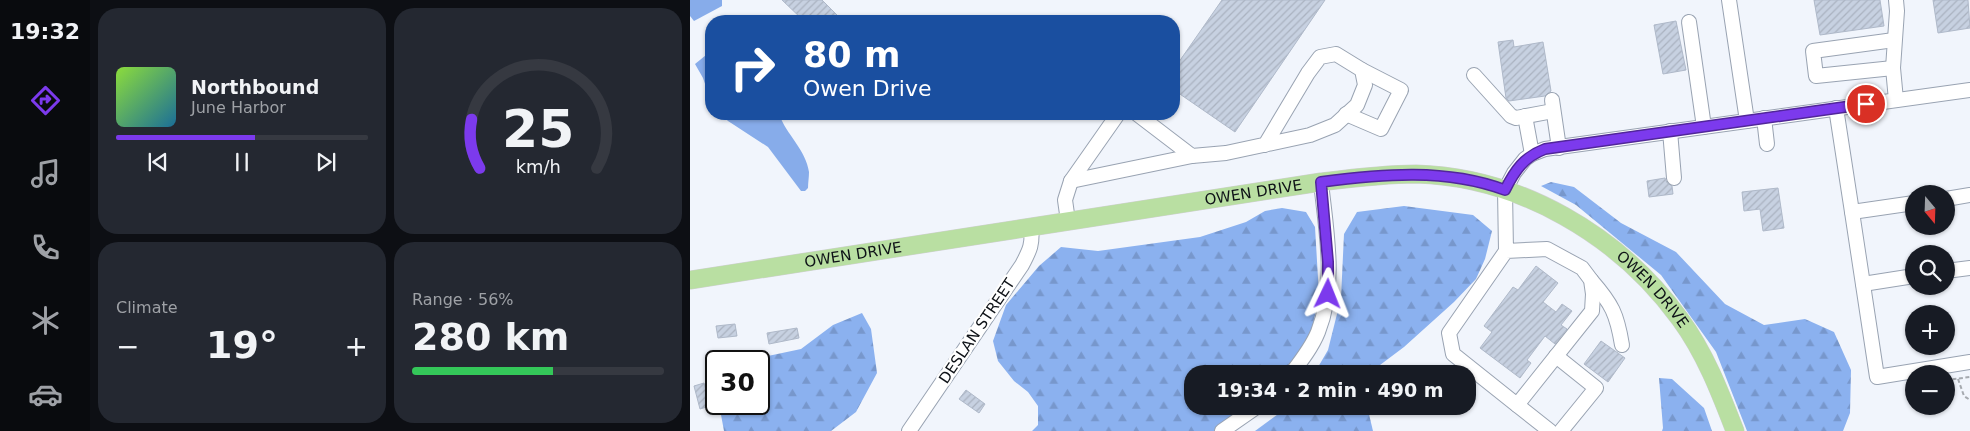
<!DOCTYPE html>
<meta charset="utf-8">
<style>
:root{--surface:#171b24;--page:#242831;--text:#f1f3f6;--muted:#9ea1a6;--line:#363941;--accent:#7c3aed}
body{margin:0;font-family:"DejaVu Sans",sans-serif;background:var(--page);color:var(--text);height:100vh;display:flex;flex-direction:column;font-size:19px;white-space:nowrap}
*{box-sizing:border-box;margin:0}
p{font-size:16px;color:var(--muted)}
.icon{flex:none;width:28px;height:28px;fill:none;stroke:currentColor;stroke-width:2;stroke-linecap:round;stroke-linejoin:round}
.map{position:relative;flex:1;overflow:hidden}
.details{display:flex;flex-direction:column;gap:8px;padding:8px;background:#0d0f14;width:600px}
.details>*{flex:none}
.guide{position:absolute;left:15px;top:15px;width:475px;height:105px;border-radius:20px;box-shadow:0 1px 4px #0004;background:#1a4fa0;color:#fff;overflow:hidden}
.needle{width:32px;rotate:161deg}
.controls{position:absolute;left:1215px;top:185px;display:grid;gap:10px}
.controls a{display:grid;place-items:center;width:50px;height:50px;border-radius:50%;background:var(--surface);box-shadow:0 1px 4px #0004;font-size:25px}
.speed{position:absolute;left:15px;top:350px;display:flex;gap:10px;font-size:25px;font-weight:700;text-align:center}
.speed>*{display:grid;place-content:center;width:65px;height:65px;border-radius:50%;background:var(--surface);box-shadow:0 1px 4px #0004;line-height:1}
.speed .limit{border:2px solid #111;border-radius:8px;background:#fff;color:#111}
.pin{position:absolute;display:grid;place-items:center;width:42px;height:42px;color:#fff;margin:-21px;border:2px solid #fff;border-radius:50%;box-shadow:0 1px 5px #0007}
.me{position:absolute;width:55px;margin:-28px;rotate:2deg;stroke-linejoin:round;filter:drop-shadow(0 0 4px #0008)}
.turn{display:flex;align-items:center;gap:18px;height:105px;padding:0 15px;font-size:22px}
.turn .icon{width:65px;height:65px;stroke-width:2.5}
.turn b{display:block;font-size:35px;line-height:42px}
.big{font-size:38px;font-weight:800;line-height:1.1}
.details .widget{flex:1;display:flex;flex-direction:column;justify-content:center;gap:8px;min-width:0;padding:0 18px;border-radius:20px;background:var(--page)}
.details .dial{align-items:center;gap:0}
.dial svg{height:130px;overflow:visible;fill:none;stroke:var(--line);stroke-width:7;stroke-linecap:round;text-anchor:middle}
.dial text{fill:var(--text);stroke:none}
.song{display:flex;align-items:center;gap:15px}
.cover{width:60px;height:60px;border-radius:8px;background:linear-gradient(135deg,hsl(90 70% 55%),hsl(200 70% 35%))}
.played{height:5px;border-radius:2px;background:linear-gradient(90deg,var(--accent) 55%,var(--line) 55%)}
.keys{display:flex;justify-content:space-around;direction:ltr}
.heat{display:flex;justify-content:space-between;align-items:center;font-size:28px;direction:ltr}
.charge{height:8px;border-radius:4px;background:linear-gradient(90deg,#34c759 56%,var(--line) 0)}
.details .tiles{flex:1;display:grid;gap:8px;grid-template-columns:repeat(2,1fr)}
.trip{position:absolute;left:494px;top:365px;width:292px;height:50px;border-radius:20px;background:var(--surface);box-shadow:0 1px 4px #0004;font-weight:800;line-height:50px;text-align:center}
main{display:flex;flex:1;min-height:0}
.dock{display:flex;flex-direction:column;width:90px;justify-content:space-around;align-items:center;background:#090b0e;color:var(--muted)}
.dock .icon{width:35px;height:35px}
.dock .active{color:var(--accent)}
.dock b{font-size:22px;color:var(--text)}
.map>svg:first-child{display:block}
</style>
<main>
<nav class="dock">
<b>19:32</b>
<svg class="icon active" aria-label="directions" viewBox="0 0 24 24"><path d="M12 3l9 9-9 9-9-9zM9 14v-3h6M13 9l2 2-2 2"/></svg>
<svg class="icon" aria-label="music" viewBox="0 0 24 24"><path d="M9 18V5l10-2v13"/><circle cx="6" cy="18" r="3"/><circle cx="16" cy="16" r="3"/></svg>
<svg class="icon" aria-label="phone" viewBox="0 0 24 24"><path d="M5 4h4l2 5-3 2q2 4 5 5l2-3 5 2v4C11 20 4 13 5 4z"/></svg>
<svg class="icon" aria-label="climate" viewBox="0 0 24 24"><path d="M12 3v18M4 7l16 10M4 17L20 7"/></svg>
<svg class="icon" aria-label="car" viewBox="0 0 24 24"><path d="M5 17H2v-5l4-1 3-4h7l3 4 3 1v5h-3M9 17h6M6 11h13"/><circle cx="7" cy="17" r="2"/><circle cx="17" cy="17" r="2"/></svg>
</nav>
<section class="details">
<div class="tiles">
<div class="widget">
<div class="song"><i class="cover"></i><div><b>Northbound</b><p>June Harbor</p></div></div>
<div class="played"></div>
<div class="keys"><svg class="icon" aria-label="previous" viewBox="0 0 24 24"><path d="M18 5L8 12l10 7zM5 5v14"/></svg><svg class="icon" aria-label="pause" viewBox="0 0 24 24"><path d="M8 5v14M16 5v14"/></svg><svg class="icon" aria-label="next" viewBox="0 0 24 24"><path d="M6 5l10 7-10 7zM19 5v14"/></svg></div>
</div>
<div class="widget dial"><svg viewBox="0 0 100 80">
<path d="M14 69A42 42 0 1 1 86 69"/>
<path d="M14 69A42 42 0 0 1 9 39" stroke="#7c3aed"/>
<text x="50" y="56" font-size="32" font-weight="700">25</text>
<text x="50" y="72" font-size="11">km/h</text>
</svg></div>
<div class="widget"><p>Climate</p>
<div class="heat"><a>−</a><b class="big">19°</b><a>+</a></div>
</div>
<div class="widget"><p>Range · 56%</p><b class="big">280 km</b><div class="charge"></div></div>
</div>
</section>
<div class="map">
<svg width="1280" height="431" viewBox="0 0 1280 431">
<defs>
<pattern id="forest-firs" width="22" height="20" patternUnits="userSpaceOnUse" patternTransform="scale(1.25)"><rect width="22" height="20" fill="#8bb1ef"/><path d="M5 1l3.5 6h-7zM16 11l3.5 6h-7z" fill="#7797cc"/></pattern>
<pattern id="building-hatch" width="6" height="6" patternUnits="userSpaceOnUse" patternTransform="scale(1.25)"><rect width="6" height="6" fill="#c7d1e1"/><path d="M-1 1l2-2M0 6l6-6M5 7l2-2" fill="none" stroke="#aab2c0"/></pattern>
</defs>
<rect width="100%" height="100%" fill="#f1f5fc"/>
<g fill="url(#forest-firs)">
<polygon points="861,182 884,187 931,223 986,252 1035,304 1074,325 1115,319 1144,332 1161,370 1160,413 1153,431 1057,431 1026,352 971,275 886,205 851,186"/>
<polygon points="714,206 783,215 802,231 795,259 786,279 764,302 714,347 686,368 685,374 624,374 638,350 651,298 654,234 667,212"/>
<polygon points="592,208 616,212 625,227 629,295 621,335 594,374 502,374 502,406 558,406 548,415 524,431 342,431 348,425 348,406 338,392 324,381 308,361 303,341 316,305 349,266 371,247 408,251 510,237 556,222 575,211"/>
<polygon points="172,313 181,329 187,373 166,412 141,431 34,431 29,404 69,404 69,361 60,361 69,358 111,349 143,325"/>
<polygon points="969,378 982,379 1014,408 1022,431 972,431 973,428"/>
<polygon points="599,406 677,406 683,431 565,431"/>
</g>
<g fill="#87acea">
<polygon points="0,0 32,0 32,6 4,21 0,16"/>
<polygon points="21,51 21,101 13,78 5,64"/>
<path d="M31,114H89C96,134 116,150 119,172C119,177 118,183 118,188L115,191H111L78,147L38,121Z"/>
</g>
<g fill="url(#building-hatch)" stroke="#afb9c9">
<polygon points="92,0 132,0 153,21 114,21"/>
<polygon points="532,0 635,0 545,132 484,90 484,69"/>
<polygon points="1124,0 1190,0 1194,26 1130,35"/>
<polygon points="1243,0 1278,0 1280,28 1248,33"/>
<polygon points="986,21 996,70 973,74 964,25"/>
<polygon points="823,40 824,47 853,42 861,91 855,96 819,101 816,98 808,42"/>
<polygon points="975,178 977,183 982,186 983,194 959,197 957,181"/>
<polygon points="1088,188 1094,228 1073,231 1070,209 1054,211 1052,192"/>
<polygon points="846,266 868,283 853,302 866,312 872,304 882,311 871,325 877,329 865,344 855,336 837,360 841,363 830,378 790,348 802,332 794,326 823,287 828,290"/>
<polygon points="45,324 47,336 28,338 26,326"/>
<polygon points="107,328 109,338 79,344 77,333"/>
<polygon points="911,341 935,358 918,382 894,364"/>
<polygon points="42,351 43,361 23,361 22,353"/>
<polygon points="14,383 20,406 10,409 4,386"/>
<polygon points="276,390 295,404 289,413 269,399"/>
</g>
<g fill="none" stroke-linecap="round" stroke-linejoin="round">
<defs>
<g id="minor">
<polyline points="1039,0 1057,121"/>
<polyline points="1206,0 1207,11 1203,68 1206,100"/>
<polyline points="999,22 1014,127"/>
<polyline points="1203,68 1126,76 1123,51 1204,40"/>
<polyline points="784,75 821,116 826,118 863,111"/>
<polyline points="862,100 869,148"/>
<polyline points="1146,108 1162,212 1224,203"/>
<polyline points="447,114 502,156 536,153 620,135 645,125 667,105 675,85 672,70 646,54 630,57 618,73 575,145"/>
<polyline points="656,114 691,129 711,90 672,70"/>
<polyline points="835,116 842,154"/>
<polyline points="1074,118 1077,144"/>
<polyline points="980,131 984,178"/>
<polyline points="381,181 502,156"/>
<polyline points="1256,199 1280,195"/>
<polyline points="1162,212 1187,377 1280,362"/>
<polyline points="378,221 375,200 381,181 428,114"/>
<polyline points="816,251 857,249 892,268 901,280 903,294 902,311 827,405 763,354 759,333 816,251 815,190 824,173 835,159 842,154 855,149 1280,90"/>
<polyline points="1256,271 1280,268"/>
<path d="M901,280C922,304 927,314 932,345"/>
<polyline points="1173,284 1224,276"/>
<polyline points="866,356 906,388 871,431"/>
<path d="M601,374C611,361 622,347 628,332C647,284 636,231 631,182"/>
<polyline points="827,405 860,431"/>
<path d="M219,431L332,265C340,250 343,244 341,226"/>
<polyline points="532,431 568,406"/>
</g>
<g id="major">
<path id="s1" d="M0,280L631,182C663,178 694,174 726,174C830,177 929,235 990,319C1015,353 1030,392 1045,431"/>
</g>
</defs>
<use href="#minor" stroke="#99a3b2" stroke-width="16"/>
<use href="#major" stroke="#cfd0d1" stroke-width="19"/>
<g stroke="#a5a9af" stroke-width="2" stroke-dasharray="4 2.5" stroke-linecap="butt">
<polyline points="1268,379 1274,396 1280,400"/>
<polyline points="1256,380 1280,377"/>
<polyline points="1217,382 1218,386 1224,385"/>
</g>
<use href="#minor" stroke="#fff" stroke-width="14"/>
<use href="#major" stroke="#b9dfa2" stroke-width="18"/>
</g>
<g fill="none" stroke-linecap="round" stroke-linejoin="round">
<defs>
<path id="route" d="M638,294V262L631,182C692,174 756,168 815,190C825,170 834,157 855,149L1176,104"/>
</defs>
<use href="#route" stroke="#51269a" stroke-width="12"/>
<use href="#route" stroke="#7c3aed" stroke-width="9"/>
</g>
<g text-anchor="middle" stroke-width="4.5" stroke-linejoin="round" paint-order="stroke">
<g font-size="15" fill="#0e1217" stroke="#fff">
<text dy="5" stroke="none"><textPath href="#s1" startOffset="570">OWEN DRIVE</textPath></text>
<text dy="5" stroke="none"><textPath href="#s1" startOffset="165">OWEN DRIVE</textPath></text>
<text dy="5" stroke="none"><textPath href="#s1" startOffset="1005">OWEN DRIVE</textPath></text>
<text transform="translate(287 331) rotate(-56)" y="5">DESLAN STREET</text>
</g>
</g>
</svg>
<div class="controls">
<a><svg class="needle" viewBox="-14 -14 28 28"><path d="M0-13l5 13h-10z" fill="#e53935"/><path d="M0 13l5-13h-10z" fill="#9ea1a6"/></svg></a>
<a><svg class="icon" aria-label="search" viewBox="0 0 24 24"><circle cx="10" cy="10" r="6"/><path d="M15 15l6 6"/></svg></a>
<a>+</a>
<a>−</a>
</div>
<div class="speed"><div class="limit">30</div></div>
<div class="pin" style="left:1176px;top:104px;background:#d93025"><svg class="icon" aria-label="arrive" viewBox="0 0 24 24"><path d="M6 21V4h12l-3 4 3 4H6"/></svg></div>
<svg class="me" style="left:638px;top:294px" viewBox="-20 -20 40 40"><path d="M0-17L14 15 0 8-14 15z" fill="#7c3aed" stroke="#fff" stroke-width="4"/></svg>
<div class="trip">19:34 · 2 min · 490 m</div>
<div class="guide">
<div class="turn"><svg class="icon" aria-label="right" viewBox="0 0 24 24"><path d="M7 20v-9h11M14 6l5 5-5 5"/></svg><div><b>80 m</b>Owen Drive</div></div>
</div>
</div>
</main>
